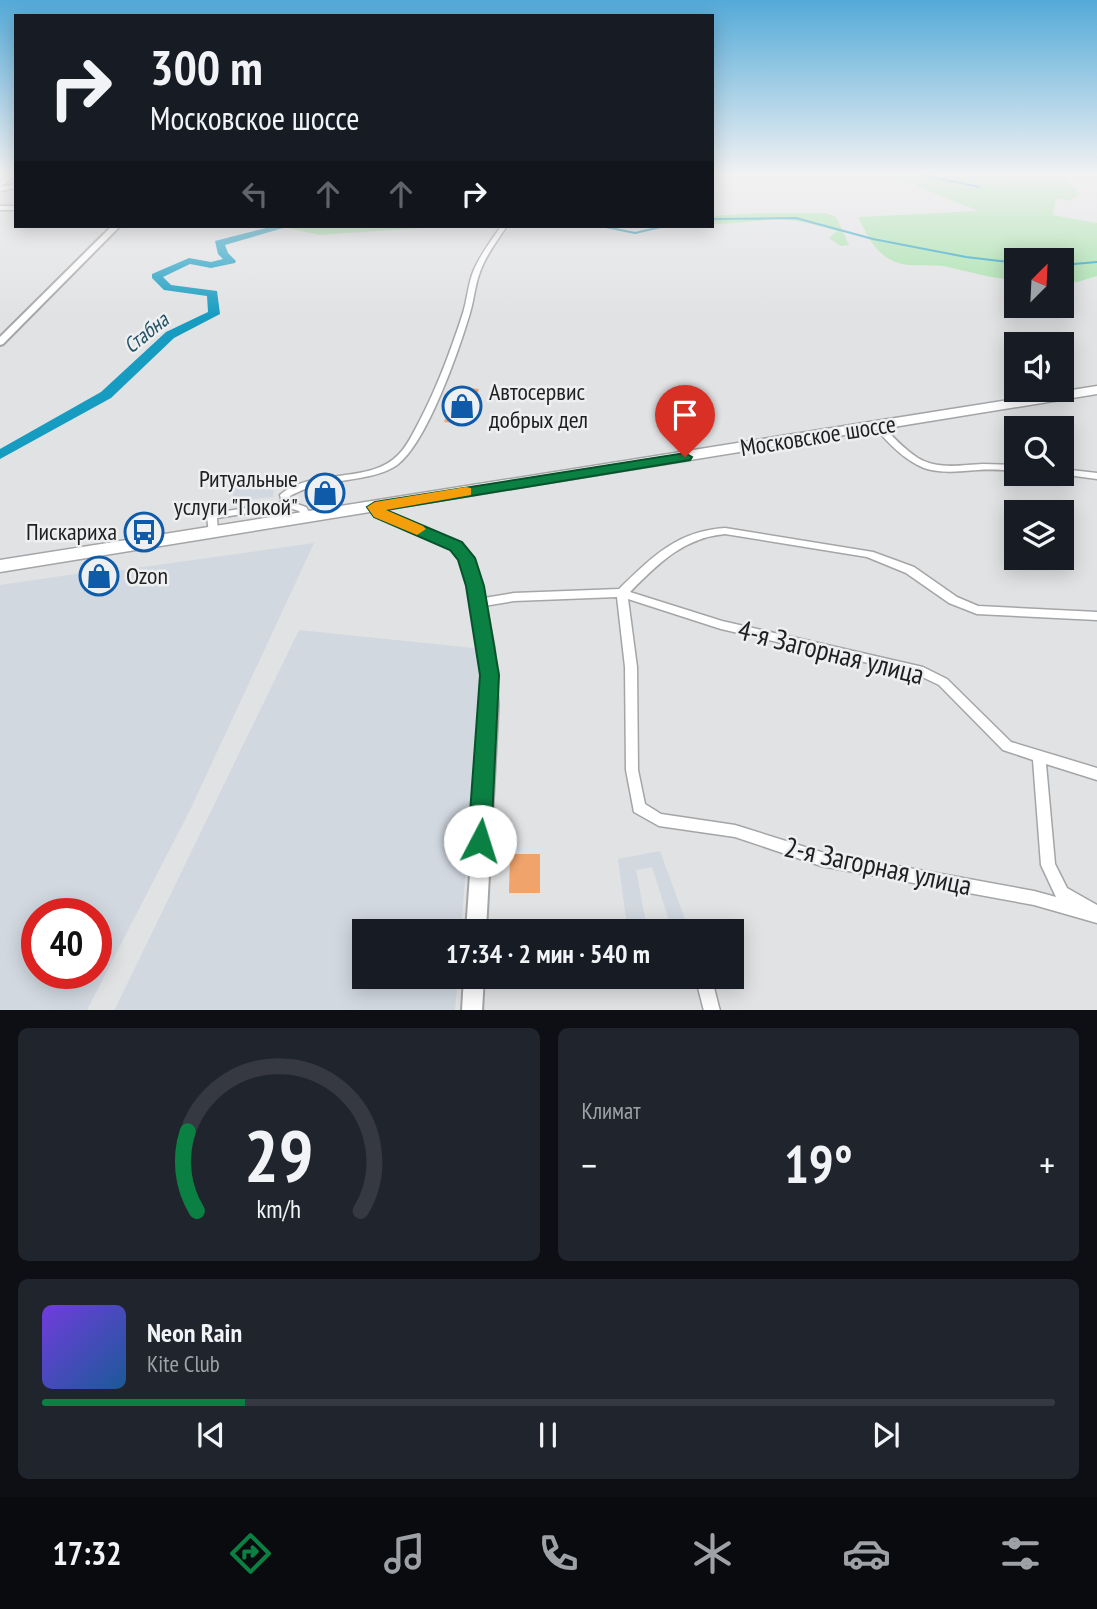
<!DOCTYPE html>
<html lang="ru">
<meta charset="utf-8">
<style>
:root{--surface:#171b24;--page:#20242c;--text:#f1f3f6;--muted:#9ea1a6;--line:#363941;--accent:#0b8043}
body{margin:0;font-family:"PT Sans Narrow",sans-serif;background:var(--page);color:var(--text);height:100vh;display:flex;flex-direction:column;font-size:26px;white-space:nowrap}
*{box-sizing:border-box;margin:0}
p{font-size:23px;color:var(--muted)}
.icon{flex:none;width:38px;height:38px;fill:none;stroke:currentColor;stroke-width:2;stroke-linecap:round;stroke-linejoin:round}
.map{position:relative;height:1010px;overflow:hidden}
.panel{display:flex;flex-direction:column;gap:18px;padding:18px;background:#0d0f14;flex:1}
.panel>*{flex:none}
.guide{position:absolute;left:14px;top:14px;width:700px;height:214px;border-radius:0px;box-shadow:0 4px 18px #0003;background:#171b24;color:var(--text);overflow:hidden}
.needle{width:46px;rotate:24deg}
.tools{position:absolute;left:1004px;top:248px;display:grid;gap:14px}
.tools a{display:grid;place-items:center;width:70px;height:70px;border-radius:0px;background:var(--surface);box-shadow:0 4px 18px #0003;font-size:35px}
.speed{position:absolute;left:21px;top:898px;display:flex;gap:14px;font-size:35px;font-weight:700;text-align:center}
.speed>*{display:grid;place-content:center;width:91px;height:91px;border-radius:50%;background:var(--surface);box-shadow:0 4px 18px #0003;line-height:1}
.speed .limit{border:10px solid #d22;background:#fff;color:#111}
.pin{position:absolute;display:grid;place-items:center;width:60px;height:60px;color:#fff;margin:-72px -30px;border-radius:50% 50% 50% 0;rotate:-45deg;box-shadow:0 0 7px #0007}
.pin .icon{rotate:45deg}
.me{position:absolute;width:77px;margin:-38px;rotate:5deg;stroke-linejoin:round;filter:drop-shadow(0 0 5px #0008)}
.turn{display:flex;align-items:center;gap:24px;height:147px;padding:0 21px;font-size:32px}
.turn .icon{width:91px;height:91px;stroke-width:2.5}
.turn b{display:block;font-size:49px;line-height:60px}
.lanes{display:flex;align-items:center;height:66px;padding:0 21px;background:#0003;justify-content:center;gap:35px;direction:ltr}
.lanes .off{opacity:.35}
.big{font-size:52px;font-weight:700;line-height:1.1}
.panel .tile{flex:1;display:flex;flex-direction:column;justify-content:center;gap:10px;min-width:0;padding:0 24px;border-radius:10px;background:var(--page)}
.panel .dial{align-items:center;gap:0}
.dial svg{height:182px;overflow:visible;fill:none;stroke:var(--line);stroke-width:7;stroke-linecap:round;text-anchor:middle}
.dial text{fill:var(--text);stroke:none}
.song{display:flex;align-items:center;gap:21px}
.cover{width:84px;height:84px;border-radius:10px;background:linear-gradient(135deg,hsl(260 70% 55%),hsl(210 70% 35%))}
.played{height:7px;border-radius:4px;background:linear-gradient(90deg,var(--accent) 20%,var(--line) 20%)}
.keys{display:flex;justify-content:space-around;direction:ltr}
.heat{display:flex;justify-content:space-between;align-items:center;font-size:38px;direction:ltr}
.panel .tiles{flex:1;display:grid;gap:18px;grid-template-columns:1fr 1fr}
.tile:last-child{grid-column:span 2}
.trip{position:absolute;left:352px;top:919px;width:392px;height:70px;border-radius:0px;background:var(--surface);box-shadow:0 4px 18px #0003;font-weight:700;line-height:70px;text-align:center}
.menu{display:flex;height:112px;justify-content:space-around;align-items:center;background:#090b0e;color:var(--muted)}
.menu .icon{width:49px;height:49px}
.menu .selected{color:var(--accent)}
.menu b{font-size:32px;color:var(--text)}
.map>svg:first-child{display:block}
</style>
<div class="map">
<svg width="1097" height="1011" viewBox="0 0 1097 1011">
<rect width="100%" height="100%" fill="#e1e2e4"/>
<g fill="#d1d8e0" fill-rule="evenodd">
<polygon points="274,484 273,497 232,501 234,488"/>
<path d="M314,543L191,808L87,1010H0V585L82,573L90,574L89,582L93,574ZM37,914H96V973H37Z"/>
<polygon points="299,630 483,649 461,931 364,931 364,976 458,977 455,1010 114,1011"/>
<polygon points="660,851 686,922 671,927 652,867 636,870 646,923 627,926 618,859"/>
</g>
<g fill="#a4e2a8">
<path d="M879,175L1064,177L1080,194L1069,201L1056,198L1053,215L1097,223V276L1077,282L1062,281V261H1017V280C991,279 968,271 943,266C921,263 901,271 881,253C871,245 864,228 858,217L979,211L909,183Z"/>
<path d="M759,213H825L836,217L849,245L841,246L829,238L837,231C815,225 789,217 767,220C748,222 732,224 712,224V216Z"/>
<polygon points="280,226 450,226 319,235"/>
</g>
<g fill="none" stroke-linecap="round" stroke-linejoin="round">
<g stroke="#179cc1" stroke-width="2">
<polyline points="921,175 980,187"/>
<polyline points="712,219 796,218 873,239 966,257 1017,263"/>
<polyline points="601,226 635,233 665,226"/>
<polyline points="1062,265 1097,262"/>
</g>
<polygon fill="#179cc1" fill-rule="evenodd" points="274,226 290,226 225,245 228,253 236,261 235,263 211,268 190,264 163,277 171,285 217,291 220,314 174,338 111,398 0,459 0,449 101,392 166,332 208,312 207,296 164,290 152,278 152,274 189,258 211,262 223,259 218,254 215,241"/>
</g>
<g fill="#f0a36a">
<polygon points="459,387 479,389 465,424 444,422"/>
<polygon points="510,854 540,854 540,893 509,893"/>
</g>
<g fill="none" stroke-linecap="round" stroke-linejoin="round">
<defs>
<g id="minor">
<polygon points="9,175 15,175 0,187 0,182"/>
<polygon points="16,184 16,188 0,191 0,187"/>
<rect x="0" y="206" width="16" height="4"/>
<path d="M501,226H507C497,241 486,255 480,272C475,285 474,300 470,313C459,350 427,443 397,465C379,478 346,479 325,484C312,486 301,490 290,496L291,502L306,507L313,518L311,520H305L299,511L287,507L217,518L218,532L217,534H209L207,516L209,514L282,502L280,495C312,467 371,485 399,454C408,445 413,433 419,422C437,388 451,350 463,313C467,300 468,285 473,272C480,255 491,241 501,226Z"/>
<path d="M878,423L881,424C892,436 904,449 918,458C938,470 961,465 983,464C995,464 1006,465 1017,465V471C1004,470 991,469 978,470C960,471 941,474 924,468C904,460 887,442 874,426Z"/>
<polygon points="1062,469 1097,473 1097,479 1060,474 1062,474"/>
<path d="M725,528L873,552L914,567L957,597L978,606L1097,612V620L977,614L949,603L906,573L867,557L725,534C683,538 659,563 630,592L722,621L923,667L947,679L1011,742L1097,768V780L1046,764L1055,864L1067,888L1097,905V923L1034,905L821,866L735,837L659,826L634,812L626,770L625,667L617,597L514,601L478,607L474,606L473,603L474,600L478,599L514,593L619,589C652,557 677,531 725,528ZM628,599L721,629L916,674L939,685L1003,750L1033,760L1041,865L1056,897L1034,891L821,852L735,825L661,814L645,804L638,770L637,667Z"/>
<polygon points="695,976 711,976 720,1011 704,1011"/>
</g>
<g id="tertiary">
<polygon points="112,226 120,226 3,344 0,345 0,337"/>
<polygon points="375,503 379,504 383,510 461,543 473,558 482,586 494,648 498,705 486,931 466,931 482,705 480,648 468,586 460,559 451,549 375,516 369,507"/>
<polygon points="464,976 484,976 482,1011 462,1011"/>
</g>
<polygon id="primary" points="1097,386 1097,394 0,572 0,560"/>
</defs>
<use href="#minor" stroke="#a4a5a7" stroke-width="3"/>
<use href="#tertiary" stroke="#a4a5a7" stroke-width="4"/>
<use href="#primary" stroke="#a4a5a7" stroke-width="3"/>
<use href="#minor" fill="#fff" fill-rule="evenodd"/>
<use href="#tertiary" fill="#fff" fill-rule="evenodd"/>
<use href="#primary" fill="#fff" fill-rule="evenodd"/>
</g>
<linearGradient id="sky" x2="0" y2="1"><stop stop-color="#54aad8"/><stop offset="0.55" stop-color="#f2f2f3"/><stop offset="1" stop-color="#f2f2f3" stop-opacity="0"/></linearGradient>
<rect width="1097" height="316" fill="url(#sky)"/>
<polygon fill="#0b8043" stroke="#07532c" stroke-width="2" points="685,453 692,457 690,460 386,510 462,542 475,558 484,586 499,675 491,841 488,849 480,852 472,849 468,841 480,675 466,586 458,560 450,550 374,517 367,507 375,502"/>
<polygon fill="#f59e0b" points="466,487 471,488 471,495 386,510 423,526 426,529 417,535 374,517 367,507 375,502"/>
<defs>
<symbol id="shop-ring" viewBox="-11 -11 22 22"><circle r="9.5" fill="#eeeff1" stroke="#0f5baa" stroke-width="1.5"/><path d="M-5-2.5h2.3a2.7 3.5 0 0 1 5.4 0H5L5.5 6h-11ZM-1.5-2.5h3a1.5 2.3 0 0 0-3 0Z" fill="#0f5baa"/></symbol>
<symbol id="bus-ring" viewBox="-11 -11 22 22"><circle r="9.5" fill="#eeeff1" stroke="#0f5baa" stroke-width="1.5"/><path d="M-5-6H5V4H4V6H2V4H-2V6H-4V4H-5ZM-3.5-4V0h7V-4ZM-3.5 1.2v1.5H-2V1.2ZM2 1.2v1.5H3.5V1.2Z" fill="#0f5baa"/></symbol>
</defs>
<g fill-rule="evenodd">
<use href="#shop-ring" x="440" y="384" width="44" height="44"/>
<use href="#shop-ring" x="303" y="471" width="44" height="44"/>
<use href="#bus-ring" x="122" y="510" width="44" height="44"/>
<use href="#shop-ring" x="77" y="554" width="44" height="44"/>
</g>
<g text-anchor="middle" stroke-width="5" stroke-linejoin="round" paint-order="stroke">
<g font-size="21" font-style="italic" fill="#225263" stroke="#eeeff1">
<text transform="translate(146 333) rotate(-39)" y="7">Стабна</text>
</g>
<g font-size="24" fill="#1f1f20" stroke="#eeeff1" text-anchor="start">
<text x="489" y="400">Автосервис<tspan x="489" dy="28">добрых дел</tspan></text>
<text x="298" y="487" text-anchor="end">Ритуальные<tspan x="298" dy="28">услуги "Покой"</tspan></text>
<text x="117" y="540" text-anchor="end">Пискариха</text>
<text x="126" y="584">Ozon</text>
</g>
<g font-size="24" fill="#1f1f20" stroke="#eeeff1">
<text transform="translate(818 436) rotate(-9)" y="8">Московское шоссе</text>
</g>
<g font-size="28" fill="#1f1f20" stroke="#eeeff1">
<text transform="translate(831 652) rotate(14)" y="10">4-я Загорная улица</text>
<text transform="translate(878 866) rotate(12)" y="10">2-я Загорная улица</text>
</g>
</g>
</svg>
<div class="tools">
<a><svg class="needle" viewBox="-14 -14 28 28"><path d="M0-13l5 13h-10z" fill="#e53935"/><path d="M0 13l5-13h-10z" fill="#9ea1a6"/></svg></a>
<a><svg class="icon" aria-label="sound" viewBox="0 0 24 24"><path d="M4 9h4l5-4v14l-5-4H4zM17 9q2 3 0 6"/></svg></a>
<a><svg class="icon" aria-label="search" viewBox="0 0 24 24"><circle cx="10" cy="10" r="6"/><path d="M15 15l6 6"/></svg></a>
<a><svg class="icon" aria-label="layers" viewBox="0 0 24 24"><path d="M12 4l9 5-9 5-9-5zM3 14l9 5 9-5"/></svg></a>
</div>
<div class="speed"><div class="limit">40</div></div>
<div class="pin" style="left:685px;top:457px;background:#d93025"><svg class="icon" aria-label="arrive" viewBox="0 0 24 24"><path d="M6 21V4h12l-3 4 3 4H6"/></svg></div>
<svg class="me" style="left:480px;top:841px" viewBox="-20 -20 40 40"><circle r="19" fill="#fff"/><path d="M0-13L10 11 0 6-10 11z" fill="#0b8043"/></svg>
<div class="trip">17:34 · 2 мин · 540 m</div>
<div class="guide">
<div class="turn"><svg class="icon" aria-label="right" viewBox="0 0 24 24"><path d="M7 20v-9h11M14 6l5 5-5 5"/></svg><div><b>300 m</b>Московское шоссе</div></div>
<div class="lanes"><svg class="icon off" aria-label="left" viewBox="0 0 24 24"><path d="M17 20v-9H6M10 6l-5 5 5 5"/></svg><svg class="icon off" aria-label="ahead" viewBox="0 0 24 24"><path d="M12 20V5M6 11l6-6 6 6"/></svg><svg class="icon off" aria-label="ahead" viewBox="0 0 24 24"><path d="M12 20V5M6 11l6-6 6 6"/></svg><svg class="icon" aria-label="right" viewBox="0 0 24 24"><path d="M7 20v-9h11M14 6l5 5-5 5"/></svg></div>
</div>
</div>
<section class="panel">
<div class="tiles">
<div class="tile dial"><svg viewBox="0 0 100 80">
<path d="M14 69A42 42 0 1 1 86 69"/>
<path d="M14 69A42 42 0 0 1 10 34" stroke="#0b8043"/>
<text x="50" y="56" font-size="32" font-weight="700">29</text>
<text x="50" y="72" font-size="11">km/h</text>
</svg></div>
<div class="tile"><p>Климат</p>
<div class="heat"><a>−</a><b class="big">19°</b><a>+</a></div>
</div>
<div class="tile">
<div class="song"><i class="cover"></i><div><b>Neon Rain</b><p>Kite Club</p></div></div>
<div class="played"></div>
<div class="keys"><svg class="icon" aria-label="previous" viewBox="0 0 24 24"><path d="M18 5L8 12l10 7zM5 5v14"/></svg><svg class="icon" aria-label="pause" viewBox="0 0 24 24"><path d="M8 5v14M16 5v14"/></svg><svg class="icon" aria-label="next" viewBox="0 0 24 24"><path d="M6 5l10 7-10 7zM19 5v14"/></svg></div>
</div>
</div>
</section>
<nav class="menu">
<b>17:32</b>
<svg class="icon selected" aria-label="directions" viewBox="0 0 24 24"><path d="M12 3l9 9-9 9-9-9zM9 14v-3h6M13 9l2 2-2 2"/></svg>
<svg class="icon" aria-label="music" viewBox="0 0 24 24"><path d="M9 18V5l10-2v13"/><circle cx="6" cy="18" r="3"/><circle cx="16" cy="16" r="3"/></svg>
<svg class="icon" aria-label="phone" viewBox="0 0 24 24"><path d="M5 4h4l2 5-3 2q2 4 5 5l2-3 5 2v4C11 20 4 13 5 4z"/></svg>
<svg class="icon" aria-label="climate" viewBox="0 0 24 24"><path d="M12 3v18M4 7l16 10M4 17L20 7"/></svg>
<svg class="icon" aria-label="car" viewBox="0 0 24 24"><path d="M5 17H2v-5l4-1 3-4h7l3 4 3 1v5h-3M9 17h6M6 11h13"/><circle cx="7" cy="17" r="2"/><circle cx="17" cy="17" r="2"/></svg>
<svg class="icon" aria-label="filters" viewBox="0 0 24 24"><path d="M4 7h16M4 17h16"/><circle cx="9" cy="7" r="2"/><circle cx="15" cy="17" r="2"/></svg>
</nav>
